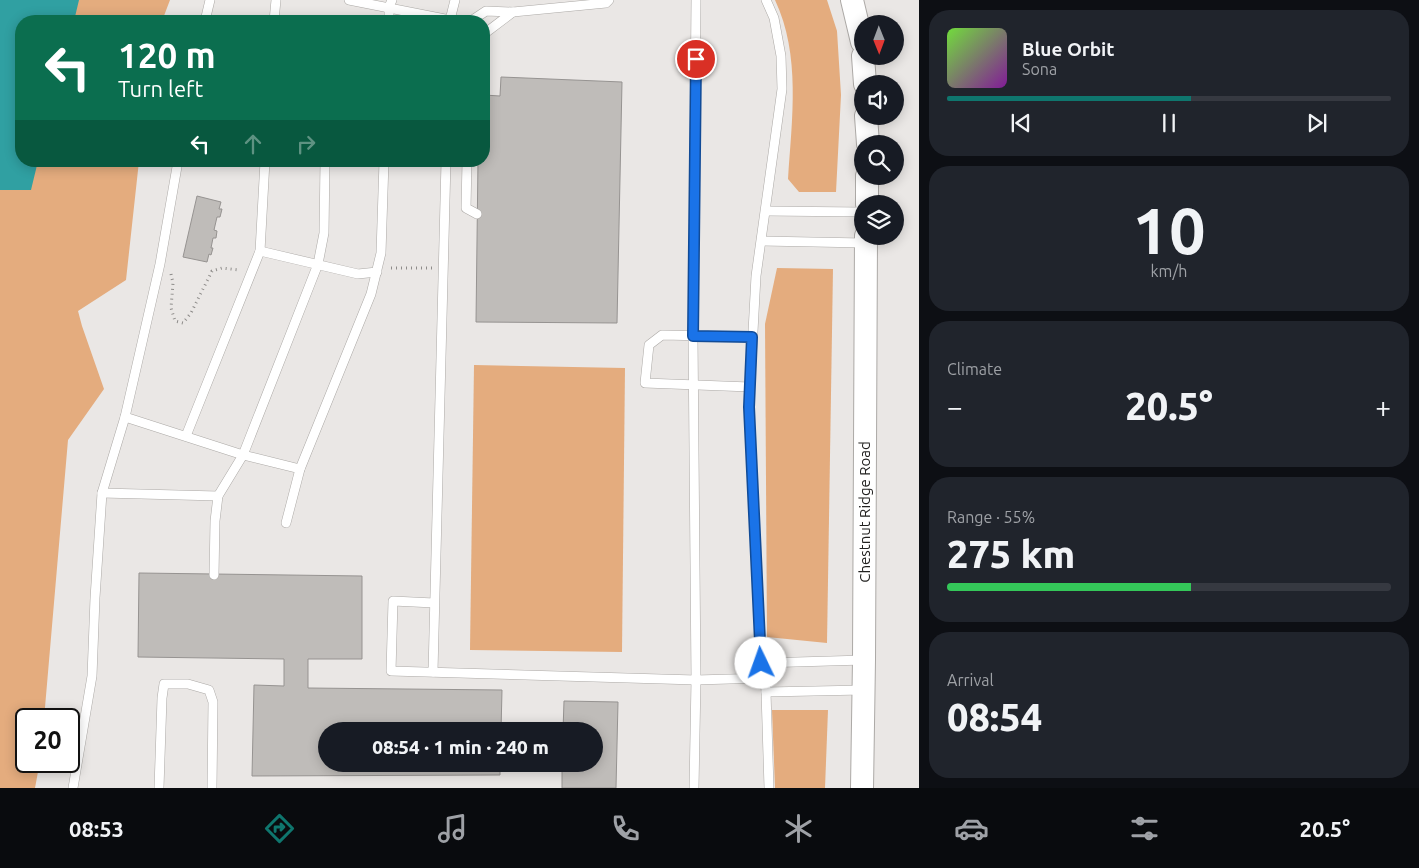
<!DOCTYPE html>
<meta charset="utf-8">
<style>
:root{--surface:#171b24;--page:#20242c;--text:#f1f3f6;--muted:#9ea1a6;--line:#363941;--accent:#0f766e}
body{margin:0;font-family:Ubuntu,sans-serif;background:var(--page);color:var(--text);height:100vh;display:flex;flex-direction:column;font-size:19px;white-space:nowrap}
*{box-sizing:border-box;margin:0}
p{font-size:16px;color:var(--muted)}
.icon{flex:none;width:28px;height:28px;fill:none;stroke:currentColor;stroke-width:2;stroke-linecap:round;stroke-linejoin:round}
.map{position:relative;flex:1;overflow:hidden}
.panel{display:flex;flex-direction:column;gap:10px;padding:10px;background:#0d0f14;width:500px}
.panel>*{flex:none}
.hud{position:absolute;left:15px;top:15px;width:475px;height:152px;border-radius:20px;box-shadow:0 2px 12px #0003;background:#0b6e4f;color:#fff;overflow:hidden}
.needle{width:32px;rotate:179deg}
.tools{position:absolute;left:854px;top:15px;display:grid;gap:10px}
.tools a{display:grid;place-items:center;width:50px;height:50px;border-radius:50%;background:var(--surface);box-shadow:0 2px 12px #0003;font-size:25px}
.speed{position:absolute;left:15px;top:708px;display:flex;gap:10px;font-size:25px;font-weight:700;text-align:center}
.speed>*{display:grid;place-content:center;width:65px;height:65px;border-radius:50%;background:var(--surface);box-shadow:0 2px 12px #0003;line-height:1}
.speed .limit{border:2px solid #111;border-radius:8px;background:#fff;color:#111}
.pin{position:absolute;display:grid;place-items:center;width:42px;height:42px;color:#fff;margin:-21px;border:2px solid #fff;border-radius:50%;box-shadow:0 1px 5px #0007}
.me{position:absolute;width:55px;margin:-28px;rotate:357deg;stroke-linejoin:round;filter:drop-shadow(0 0 4px #0008)}
.turn{display:flex;align-items:center;gap:18px;height:105px;padding:0 20px;font-size:22px}
.turn .icon{width:65px;height:65px;stroke-width:2.5}
.turn b{display:block;font-size:35px;line-height:42px}
.lanes{display:flex;align-items:center;height:48px;padding:0 20px;background:#0003;justify-content:center;gap:25px;direction:ltr}
.lanes .off{opacity:.35}
.big{font-size:38px;font-weight:800;line-height:1.1}
.panel .tile{flex:1;display:flex;flex-direction:column;justify-content:center;gap:8px;min-width:0;padding:0 18px;border-radius:20px;background:var(--page)}
.panel .dial{align-items:center;gap:0}
.dial b{font-size:65px;line-height:1}
.song{display:flex;align-items:center;gap:15px}
.cover{width:60px;height:60px;border-radius:8px;background:linear-gradient(135deg,hsl(100 70% 55%),hsl(290 70% 35%))}
.played{height:5px;border-radius:2px;background:linear-gradient(90deg,var(--accent) 55%,var(--line) 55%)}
.keys{display:flex;justify-content:space-around;direction:ltr}
.heat{display:flex;justify-content:space-between;align-items:center;font-size:28px;direction:ltr}
.charge{height:8px;border-radius:4px;background:linear-gradient(90deg,#34c759 55%,var(--line) 0)}
.trip{position:absolute;left:318px;top:722px;width:285px;height:50px;border-radius:25px;background:var(--surface);box-shadow:0 2px 12px #0003;font-weight:800;line-height:50px;text-align:center}
.dock{display:flex;height:80px;justify-content:space-around;align-items:center;background:#090b0e;color:var(--muted)}
.dock .icon{width:35px;height:35px}
.dock .current{color:var(--accent)}
.dock b{font-size:22px;color:var(--text)}
main{display:flex;flex:1;min-height:0}
.map>svg:first-child{display:block}
</style>
<main>
<div class="map">
<svg width="919" height="788" viewBox="0 0 919 788">
<rect width="100%" height="100%" fill="#eae7e5"/>
<g fill="#e4ac7e">
<polygon points="0,0 170,0 162,21 21,21 21,161 139,161 126,280 78,311 82,326 104,389 68,440 44,719 26,719 26,761 40,761 35,788 0,788"/>
<path d="M775,0H827L837,31L841,95L836,192H799L788,179C792,119 801,55 775,0Z"/>
<polygon points="777,268 833,269 827,643 767,637 765,324"/>
<polygon points="474,365 625,368 622,652 470,650"/>
<polygon points="772,710 828,710 825,788 775,788"/>
</g>
<polygon fill="#30a0a2" points="0,0 79,0 74,21 21,21 21,161 38,161 31,190 0,190"/>
<g fill="#bfbcb9" stroke="#969391">
<polygon points="501,77 622,82 617,323 476,322 478,161 484,161 484,95 500,96"/>
<polygon points="197,196 221,202 219,209 222,209 220,217 217,217 214,230 217,231 216,238 213,238 211,248 213,248 211,255 209,254 207,262 183,257"/>
<polygon points="139,573 362,576 362,659 308,659 308,688 502,690 501,731 326,731 326,764 500,764 500,775 252,776 254,685 284,686 284,659 138,657"/>
<polygon points="564,701 618,702 616,788 562,788 562,764 594,764 594,731 563,731"/>
</g>
<g fill="none" stroke-linecap="round" stroke-linejoin="round">
<defs>
<g id="service">
<polyline points="349,0 450,20 450,21"/>
<polyline points="766,0 774,18 781,56 782,89 756,276 750,387 749,407 761,663 765,678 766,692 769,788"/>
<polyline points="450,20 455,0"/>
<polyline points="205,21 210,0"/>
<polyline points="274,21 276,0"/>
<polyline points="389,21 389,7 392,0"/>
<polyline points="473,21 474,19 486,11 513,12 606,3 609,0"/>
<polyline points="484,34 513,12"/>
<polyline points="467,161 466,208 477,214"/>
<polyline points="766,211 862,212"/>
<polyline points="762,241 864,243"/>
<polyline points="260,251 358,274 377,272"/>
<polyline points="750,387 645,383 649,345 662,335 752,337"/>
<polyline points="125,417 243,455 300,469"/>
<polyline points="186,436 260,251 265,161"/>
<polyline points="102,493 218,496"/>
<polyline points="286,523 300,469 371,294 381,253 384,161"/>
<polyline points="214,575 215,521 218,496 243,455 318,264 324,233 325,161"/>
<polyline points="434,603 393,601 391,671 696,680 765,678"/>
<polyline points="761,663 864,660"/>
<polyline points="433,672 446,161"/>
<polyline points="766,692 863,690"/>
<polyline points="73,788 92,676 95,598 102,493 125,417 160,264 178,161"/>
<polyline points="159,788 162,698 164,684 188,684 209,690 213,702 212,788"/>
<polyline points="694,788 696,680 693,336 696,0"/>
</g>
<g id="tertiary">
<polyline points="852,0 862,42"/>
<polyline points="863,56 865,84"/>
<polyline points="866,116 868,144"/>
<polyline points="867,204 867,176"/>
<polyline points="862,788 864,660 866,236"/>
</g>
</defs>
<use href="#service" stroke="#aca9a6" stroke-width="10"/>
<use href="#tertiary" stroke="#aca9a6" stroke-width="24"/>
<g stroke="#8e8c8a" stroke-width="3" stroke-dasharray="1 4" stroke-linecap="butt">
<polyline points="391,268 432,268"/>
<polyline points="171,274 173,283 171,308 175,321 183,323 191,313 212,271 222,268 239,270"/>
</g>
<use href="#service" stroke="#fff" stroke-width="9"/>
<use href="#tertiary" stroke="#fff" stroke-width="22"/>
</g>
<g fill="none" stroke-linecap="round" stroke-linejoin="round">
<defs>
<polyline id="route" points="696,59 693,336 752,337 749,407 761,663"/>
</defs>
<use href="#route" stroke="#114b97" stroke-width="12"/>
<use href="#route" stroke="#1a73e8" stroke-width="9"/>
</g>
<g text-anchor="middle" stroke-width="4" stroke-linejoin="round" paint-order="stroke">
<g font-size="15" fill="#21201f" stroke="#fff">
<text transform="translate(865 512) rotate(-90)" y="5">Chestnut Ridge Road</text>
</g>
</g>
</svg>
<div class="tools">
<a><svg class="needle" viewBox="-14 -14 28 28"><path d="M0-13l5 13h-10z" fill="#e53935"/><path d="M0 13l5-13h-10z" fill="#9ea1a6"/></svg></a>
<a><svg class="icon" aria-label="sound" viewBox="0 0 24 24"><path d="M4 9h4l5-4v14l-5-4H4zM17 9q2 3 0 6"/></svg></a>
<a><svg class="icon" aria-label="search" viewBox="0 0 24 24"><circle cx="10" cy="10" r="6"/><path d="M15 15l6 6"/></svg></a>
<a><svg class="icon" aria-label="layers" viewBox="0 0 24 24"><path d="M12 4l9 5-9 5-9-5zM3 14l9 5 9-5"/></svg></a>
</div>
<div class="speed"><div class="limit">20</div></div>
<div class="pin" style="left:696px;top:59px;background:#d93025"><svg class="icon" aria-label="arrive" viewBox="0 0 24 24"><path d="M6 21V4h12l-3 4 3 4H6"/></svg></div>
<svg class="me" style="left:761px;top:663px" viewBox="-20 -20 40 40"><circle r="19" fill="#fff"/><path d="M0-13L10 11 0 6-10 11z" fill="#1a73e8"/></svg>
<div class="trip">08:54 · 1 min · 240 m</div>
<div class="hud">
<div class="turn"><svg class="icon" aria-label="left" viewBox="0 0 24 24"><path d="M17 20v-9H6M10 6l-5 5 5 5"/></svg><div><b>120 m</b>Turn left</div></div>
<div class="lanes"><svg class="icon" aria-label="left" viewBox="0 0 24 24"><path d="M17 20v-9H6M10 6l-5 5 5 5"/></svg><svg class="icon off" aria-label="ahead" viewBox="0 0 24 24"><path d="M12 20V5M6 11l6-6 6 6"/></svg><svg class="icon off" aria-label="right" viewBox="0 0 24 24"><path d="M7 20v-9h11M14 6l5 5-5 5"/></svg></div>
</div>
</div>
<section class="panel">
<div class="tile">
<div class="song"><i class="cover"></i><div><b>Blue Orbit</b><p>Sona</p></div></div>
<div class="played"></div>
<div class="keys"><svg class="icon" aria-label="previous" viewBox="0 0 24 24"><path d="M18 5L8 12l10 7zM5 5v14"/></svg><svg class="icon" aria-label="pause" viewBox="0 0 24 24"><path d="M8 5v14M16 5v14"/></svg><svg class="icon" aria-label="next" viewBox="0 0 24 24"><path d="M6 5l10 7-10 7zM19 5v14"/></svg></div>
</div>
<div class="tile dial"><b>10</b><p>km/h</p></div>
<div class="tile"><p>Climate</p>
<div class="heat"><a>−</a><b class="big">20.5°</b><a>+</a></div>
</div>
<div class="tile"><p>Range · 55%</p><b class="big">275 km</b><div class="charge"></div></div>
<div class="tile"><p>Arrival</p><b class="big">08:54</b></div>
</section>
</main>
<nav class="dock">
<b>08:53</b>
<svg class="icon current" aria-label="directions" viewBox="0 0 24 24"><path d="M12 3l9 9-9 9-9-9zM9 14v-3h6M13 9l2 2-2 2"/></svg>
<svg class="icon" aria-label="music" viewBox="0 0 24 24"><path d="M9 18V5l10-2v13"/><circle cx="6" cy="18" r="3"/><circle cx="16" cy="16" r="3"/></svg>
<svg class="icon" aria-label="phone" viewBox="0 0 24 24"><path d="M5 4h4l2 5-3 2q2 4 5 5l2-3 5 2v4C11 20 4 13 5 4z"/></svg>
<svg class="icon" aria-label="climate" viewBox="0 0 24 24"><path d="M12 3v18M4 7l16 10M4 17L20 7"/></svg>
<svg class="icon" aria-label="car" viewBox="0 0 24 24"><path d="M5 17H2v-5l4-1 3-4h7l3 4 3 1v5h-3M9 17h6M6 11h13"/><circle cx="7" cy="17" r="2"/><circle cx="17" cy="17" r="2"/></svg>
<svg class="icon" aria-label="filters" viewBox="0 0 24 24"><path d="M4 7h16M4 17h16"/><circle cx="9" cy="7" r="2"/><circle cx="15" cy="17" r="2"/></svg>
<b>20.5°</b>
</nav>
